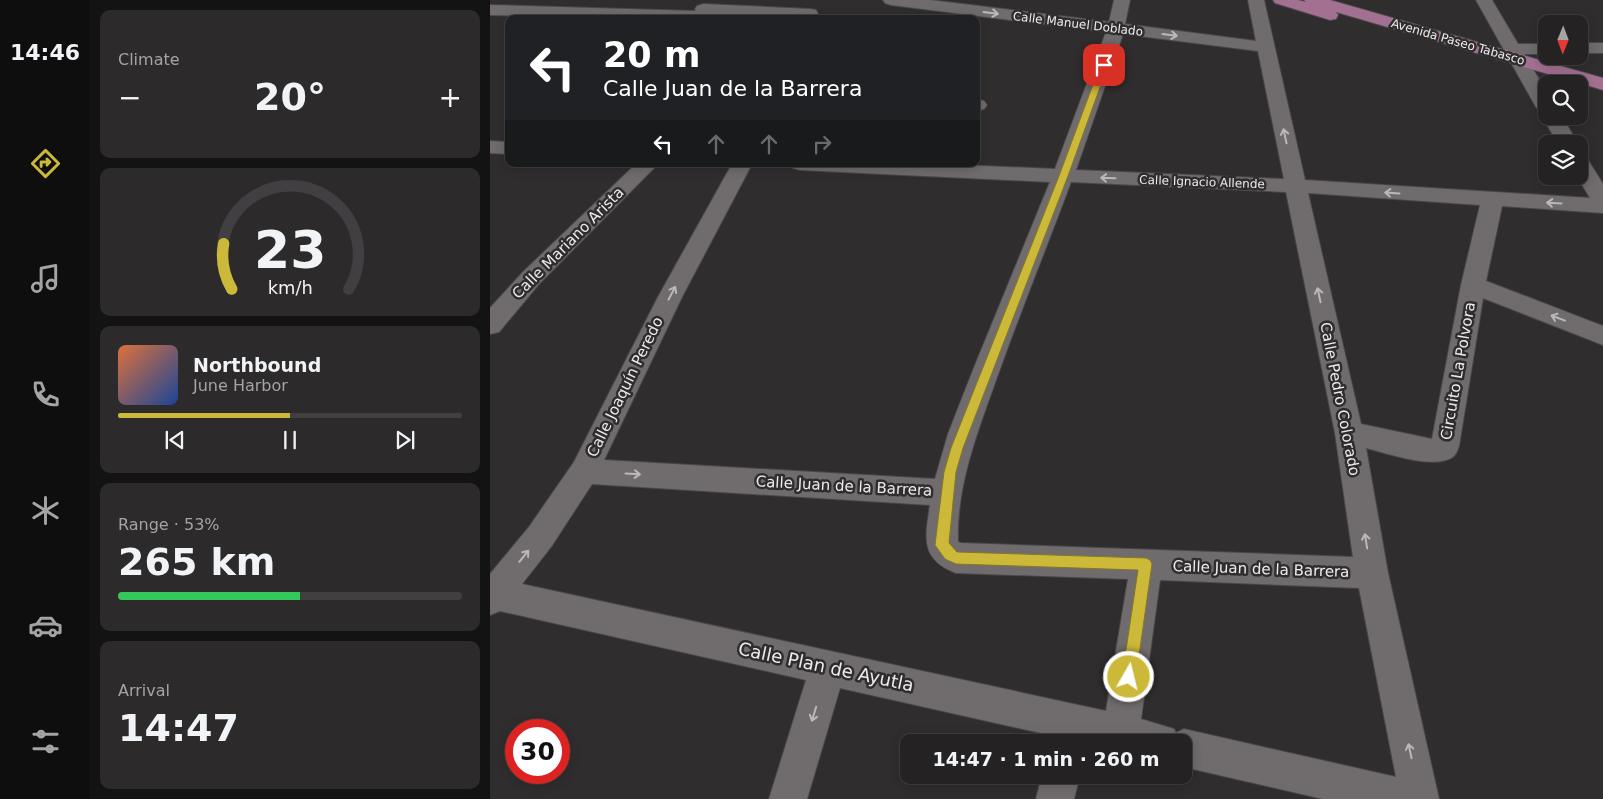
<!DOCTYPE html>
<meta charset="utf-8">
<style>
:root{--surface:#242223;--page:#2c2a2b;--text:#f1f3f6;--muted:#a3a4a6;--line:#413f41;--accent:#ccb939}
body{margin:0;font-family:"DejaVu Sans",sans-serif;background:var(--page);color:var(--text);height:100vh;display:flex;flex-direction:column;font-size:19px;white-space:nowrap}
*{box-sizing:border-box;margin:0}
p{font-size:16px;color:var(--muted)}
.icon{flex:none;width:28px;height:28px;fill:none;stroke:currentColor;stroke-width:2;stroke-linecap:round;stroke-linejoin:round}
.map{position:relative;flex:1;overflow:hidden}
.sheet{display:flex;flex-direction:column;gap:10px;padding:10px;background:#141313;width:400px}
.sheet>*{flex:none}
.guide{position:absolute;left:15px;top:15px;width:475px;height:152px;border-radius:10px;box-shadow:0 2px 12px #0003,0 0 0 1px var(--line);background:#202124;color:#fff;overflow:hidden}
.needle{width:32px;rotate:181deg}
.fabs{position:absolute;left:1048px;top:15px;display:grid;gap:10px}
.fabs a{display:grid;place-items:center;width:50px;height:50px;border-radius:10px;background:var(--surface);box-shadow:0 2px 12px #0003,0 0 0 1px var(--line);font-size:25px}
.speed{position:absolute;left:15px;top:719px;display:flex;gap:10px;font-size:25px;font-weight:700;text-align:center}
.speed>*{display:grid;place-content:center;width:65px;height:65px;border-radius:50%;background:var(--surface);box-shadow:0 2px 12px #0003,0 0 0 1px var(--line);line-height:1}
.speed .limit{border:8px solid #d22;background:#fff;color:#111}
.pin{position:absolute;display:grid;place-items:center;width:42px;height:42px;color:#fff;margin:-21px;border-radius:10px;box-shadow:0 2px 8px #0006}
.me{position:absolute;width:55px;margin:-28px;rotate:8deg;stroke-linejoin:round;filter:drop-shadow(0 0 4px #0008)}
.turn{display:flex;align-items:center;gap:18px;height:105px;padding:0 15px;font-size:22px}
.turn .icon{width:65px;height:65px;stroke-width:2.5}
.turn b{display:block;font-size:35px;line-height:42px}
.lanes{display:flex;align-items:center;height:48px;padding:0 15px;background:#0003;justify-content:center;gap:25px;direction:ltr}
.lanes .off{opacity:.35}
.big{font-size:38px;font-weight:700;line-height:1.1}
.sheet .card{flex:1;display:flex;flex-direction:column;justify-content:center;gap:8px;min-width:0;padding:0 18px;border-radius:10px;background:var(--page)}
.sheet .dial{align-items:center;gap:0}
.dial svg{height:130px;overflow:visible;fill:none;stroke:var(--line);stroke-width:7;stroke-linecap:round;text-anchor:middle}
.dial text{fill:var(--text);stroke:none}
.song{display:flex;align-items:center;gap:15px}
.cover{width:60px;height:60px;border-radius:8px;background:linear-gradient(135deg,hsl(20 70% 55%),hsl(220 70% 35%))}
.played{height:5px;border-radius:2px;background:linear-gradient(90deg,var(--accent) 50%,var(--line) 50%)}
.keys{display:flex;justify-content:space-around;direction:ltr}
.heat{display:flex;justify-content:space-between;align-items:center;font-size:28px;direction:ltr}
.charge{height:8px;border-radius:4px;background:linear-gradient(90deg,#34c759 53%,var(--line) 0)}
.trip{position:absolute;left:410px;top:734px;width:292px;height:50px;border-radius:10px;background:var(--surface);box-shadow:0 2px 12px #0003,0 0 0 1px var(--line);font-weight:700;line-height:50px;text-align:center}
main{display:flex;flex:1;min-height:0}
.tab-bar{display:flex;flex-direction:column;width:90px;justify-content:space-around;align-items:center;background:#0e0e0e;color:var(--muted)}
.tab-bar .icon{width:35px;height:35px}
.tab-bar .selected{color:var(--accent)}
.tab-bar b{font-size:22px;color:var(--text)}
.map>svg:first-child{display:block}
</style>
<main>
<nav class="tab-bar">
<b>14:46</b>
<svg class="icon selected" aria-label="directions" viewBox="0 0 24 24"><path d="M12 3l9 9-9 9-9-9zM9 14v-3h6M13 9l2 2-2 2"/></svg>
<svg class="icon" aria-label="music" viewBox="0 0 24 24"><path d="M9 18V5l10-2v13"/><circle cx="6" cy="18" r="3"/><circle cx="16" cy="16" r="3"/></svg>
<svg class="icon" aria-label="phone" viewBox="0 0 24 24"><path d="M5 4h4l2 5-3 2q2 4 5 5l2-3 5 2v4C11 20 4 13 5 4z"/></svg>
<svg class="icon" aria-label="climate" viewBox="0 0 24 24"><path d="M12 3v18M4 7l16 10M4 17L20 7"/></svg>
<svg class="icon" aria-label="car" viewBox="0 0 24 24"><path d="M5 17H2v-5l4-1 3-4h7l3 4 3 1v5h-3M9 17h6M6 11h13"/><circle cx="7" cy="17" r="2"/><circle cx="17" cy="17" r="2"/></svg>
<svg class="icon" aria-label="filters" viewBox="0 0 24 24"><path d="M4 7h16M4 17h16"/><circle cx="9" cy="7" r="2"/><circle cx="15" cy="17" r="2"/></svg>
</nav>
<section class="sheet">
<div class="card"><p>Climate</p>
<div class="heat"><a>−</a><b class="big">20°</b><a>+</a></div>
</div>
<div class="card dial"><svg viewBox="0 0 100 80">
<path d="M14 69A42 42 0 1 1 86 69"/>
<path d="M14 69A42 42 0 0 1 9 41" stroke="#ccb939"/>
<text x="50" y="56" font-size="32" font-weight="700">23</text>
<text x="50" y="72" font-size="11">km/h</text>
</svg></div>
<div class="card">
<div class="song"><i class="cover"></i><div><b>Northbound</b><p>June Harbor</p></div></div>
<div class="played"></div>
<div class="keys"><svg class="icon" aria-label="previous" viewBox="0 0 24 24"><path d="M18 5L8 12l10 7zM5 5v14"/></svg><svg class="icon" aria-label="pause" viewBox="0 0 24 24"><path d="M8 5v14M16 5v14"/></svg><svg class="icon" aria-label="next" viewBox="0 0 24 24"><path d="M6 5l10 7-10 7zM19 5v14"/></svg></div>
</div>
<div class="card"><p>Range · 53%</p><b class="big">265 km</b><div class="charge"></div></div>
<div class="card"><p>Arrival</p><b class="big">14:47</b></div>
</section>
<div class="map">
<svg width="1113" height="799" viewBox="0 0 1113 799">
<rect width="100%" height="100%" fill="#302d2f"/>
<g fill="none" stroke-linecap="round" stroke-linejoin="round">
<defs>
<g id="minor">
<path d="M393,0H440L619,22L624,0H640L635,24L766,41L758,0H774L815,180L1100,198L1087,176L1089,155L1096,157L1113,184V213L1012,206L996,281L1113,326V345L993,298L969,446C968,449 966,454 964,456C947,471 896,453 876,448L898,573L949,799H833L694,767V742H591L350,688L317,799H279L316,680L10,611L0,615V574L39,527L84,462L168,297L242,164H262L192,297L114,460L445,479L458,434L483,370L560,182L310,170L303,168L300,164H447L565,169L616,32L401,5L395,3ZM633,34L768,51L794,179L586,170ZM581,182L796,192L845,433L863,557L471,543L468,542C466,487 487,433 505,383C529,315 556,249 581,182ZM818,193L990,205L971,285L942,439L871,424ZM102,484L440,505C435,538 430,559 466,573L638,579L616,711L32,584L61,547ZM670,580L869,588L906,777L694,729L686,733L684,729L651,719Z"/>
<polygon points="986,0 1002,0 1028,44 1056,44 1056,54 1034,54 1056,91 1056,116 1072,116 1088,144 1068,144 1052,116 1055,112 1049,111 1046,107"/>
<polygon points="213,4 320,9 326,10 328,14 326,18 321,19 213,14 214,16 212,19 0,15 0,5 206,11 205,9 207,6"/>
<rect x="1089" y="43" width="24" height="10"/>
<polygon points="486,99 494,101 497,105 494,109 486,111"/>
<polygon points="0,141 19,142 19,154 0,153"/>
<polygon points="146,164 168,164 49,284 9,332 0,334 0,308 33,272"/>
<polygon points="552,775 590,775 584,799 546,799"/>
</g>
<polygon id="major" points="783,0 808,0 816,2 814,0 840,0 1113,78 1113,90 846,12 848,15 846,19 840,20 785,3"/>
</defs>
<use href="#minor" stroke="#4b484a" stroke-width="2"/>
<use href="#major" stroke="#4b484a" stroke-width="2"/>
<use href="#minor" fill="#706c6e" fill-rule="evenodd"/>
<use href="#major" fill="#a37092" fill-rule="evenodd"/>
</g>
<defs><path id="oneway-shaft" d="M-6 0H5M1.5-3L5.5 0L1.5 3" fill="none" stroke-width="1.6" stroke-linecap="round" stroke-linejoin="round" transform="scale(1.25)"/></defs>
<g stroke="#bbb8ba">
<use href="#oneway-shaft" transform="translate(501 13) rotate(7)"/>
<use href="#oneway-shaft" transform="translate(680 35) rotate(7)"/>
<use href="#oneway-shaft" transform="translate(795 136) rotate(-102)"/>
<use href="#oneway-shaft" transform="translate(618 178) rotate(-178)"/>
<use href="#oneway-shaft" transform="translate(902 193) rotate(-176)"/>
<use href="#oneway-shaft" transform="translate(1064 203) rotate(-177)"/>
<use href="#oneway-shaft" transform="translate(182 293) rotate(-62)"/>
<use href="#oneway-shaft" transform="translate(829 295) rotate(-102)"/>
<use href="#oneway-shaft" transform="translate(1068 318) rotate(-159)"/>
<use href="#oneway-shaft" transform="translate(143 474) rotate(3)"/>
<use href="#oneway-shaft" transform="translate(876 541) rotate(-99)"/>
<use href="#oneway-shaft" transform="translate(34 556) rotate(-51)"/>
<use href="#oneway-shaft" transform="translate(324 714) rotate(107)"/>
<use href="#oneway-shaft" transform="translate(920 751) rotate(-102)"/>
</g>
<polygon fill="#ccb939" stroke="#857825" points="611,63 618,65 578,176 473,448 466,472 459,543 467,552 656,558 660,560 662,564 646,677 644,682 639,684 634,682 632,677 648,570 466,564 455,559 445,545 454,472 461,448 569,176"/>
<g text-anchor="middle" stroke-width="5" stroke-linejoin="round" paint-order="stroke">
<g font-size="12" fill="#edebec" stroke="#302d2f">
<text transform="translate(588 24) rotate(7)" y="4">Calle Manuel Doblado</text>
<text transform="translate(968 42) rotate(16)" y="4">Avenida Paseo Tabasco</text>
<text transform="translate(712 182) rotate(2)" y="4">Calle Ignacio Allende</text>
</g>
<g font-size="15" fill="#edebec" stroke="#302d2f">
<text transform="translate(78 243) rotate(-45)" y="5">Calle Mariano Arista</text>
<text transform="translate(968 371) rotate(-80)" y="5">Circuito La Polvora</text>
<text transform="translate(135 387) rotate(-64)" y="5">Calle Joaquín Peredo</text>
<text transform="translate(850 399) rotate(79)" y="5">Calle Pedro Colorado</text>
<text transform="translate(354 486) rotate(3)" y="5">Calle Juan de la Barrera</text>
<text transform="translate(771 569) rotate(2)" y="5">Calle Juan de la Barrera</text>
</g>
<g font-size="18" fill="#edebec" stroke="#302d2f">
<text transform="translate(336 667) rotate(12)" y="6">Calle Plan de Ayutla</text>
</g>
</g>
</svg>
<div class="fabs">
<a><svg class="needle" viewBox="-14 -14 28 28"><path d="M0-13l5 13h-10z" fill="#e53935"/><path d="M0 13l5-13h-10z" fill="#a3a4a6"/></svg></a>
<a><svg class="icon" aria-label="search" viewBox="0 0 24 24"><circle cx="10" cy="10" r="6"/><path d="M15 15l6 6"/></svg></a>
<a><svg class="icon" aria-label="layers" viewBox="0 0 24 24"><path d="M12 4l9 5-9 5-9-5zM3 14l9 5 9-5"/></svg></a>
</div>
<div class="speed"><div class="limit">30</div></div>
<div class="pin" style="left:614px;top:65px;background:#d93025"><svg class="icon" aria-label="arrive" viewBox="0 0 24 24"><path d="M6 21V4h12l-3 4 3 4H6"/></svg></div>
<svg class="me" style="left:639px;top:677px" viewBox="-20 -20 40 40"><circle r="17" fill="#ccb939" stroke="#fff" stroke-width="3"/><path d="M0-11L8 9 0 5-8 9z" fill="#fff"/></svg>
<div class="trip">14:47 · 1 min · 260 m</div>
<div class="guide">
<div class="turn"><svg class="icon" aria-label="left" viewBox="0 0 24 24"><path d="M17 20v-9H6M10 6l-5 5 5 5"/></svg><div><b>20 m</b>Calle Juan de la Barrera</div></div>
<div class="lanes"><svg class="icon" aria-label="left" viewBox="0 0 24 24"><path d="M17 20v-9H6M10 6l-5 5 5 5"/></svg><svg class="icon off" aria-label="ahead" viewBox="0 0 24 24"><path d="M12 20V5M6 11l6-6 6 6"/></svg><svg class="icon off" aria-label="ahead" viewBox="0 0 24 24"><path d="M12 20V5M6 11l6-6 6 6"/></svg><svg class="icon off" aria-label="right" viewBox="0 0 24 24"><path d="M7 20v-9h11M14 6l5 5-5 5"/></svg></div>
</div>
</div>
</main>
